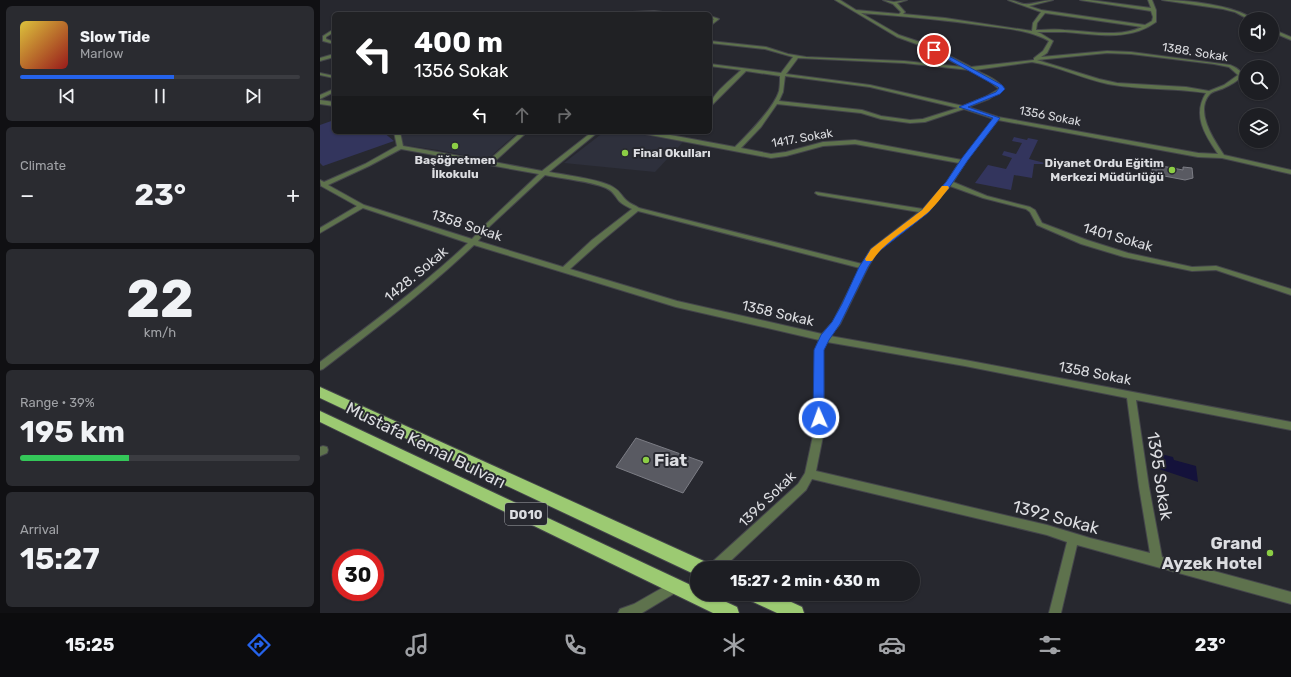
<!DOCTYPE html>
<meta charset="utf-8">
<style>
:root{--surface:#1d1e23;--page:#2a2b30;--text:#f1f3f6;--muted:#a0a2a6;--line:#3b3c41;--accent:#2563eb}
body{margin:0;font-family:Rubik,sans-serif;background:var(--page);color:var(--text);height:100vh;display:flex;flex-direction:column;font-size:15px;white-space:nowrap}
*{box-sizing:border-box;margin:0}
p{font-size:13px;color:var(--muted)}
.icon{flex:none;width:22px;height:22px;fill:none;stroke:currentColor;stroke-width:2;stroke-linecap:round;stroke-linejoin:round}
.map{position:relative;flex:1;overflow:hidden}
.drawer{display:flex;flex-direction:column;gap:6px;padding:6px;background:#101013;width:320px}
.drawer>*{flex:none}
.top-card{position:absolute;left:12px;top:12px;width:380px;height:122px;border-radius:6px;box-shadow:0 1px 3px #0004,0 0 0 1px var(--line);background:#202124;color:#fff;overflow:hidden}
.fabs{position:absolute;left:919px;top:12px;display:grid;gap:8px}
.fabs a{display:grid;place-items:center;width:40px;height:40px;border-radius:50%;background:var(--surface);box-shadow:0 1px 3px #0004,0 0 0 1px var(--line);font-size:20px}
.speed{position:absolute;left:12px;top:549px;display:flex;gap:8px;font-size:20px;font-weight:700;text-align:center}
.speed>*{display:grid;place-content:center;width:52px;height:52px;border-radius:50%;background:var(--surface);box-shadow:0 1px 3px #0004,0 0 0 1px var(--line);line-height:1}
.speed .limit{border:6px solid #d22;background:#fff;color:#111}
.pin{position:absolute;display:grid;place-items:center;width:34px;height:34px;color:#fff;margin:-17px;border:2px solid #fff;border-radius:50%;box-shadow:0 1px 4px #0007}
.me{position:absolute;width:44px;margin:-22px;rotate:358deg;stroke-linejoin:round;filter:drop-shadow(0 0 3px #0008)}
.turn{display:flex;align-items:center;gap:14px;height:84px;padding:0 16px;font-size:18px}
.turn .icon{width:52px;height:52px;stroke-width:2.5}
.turn b{display:block;font-size:28px;line-height:34px}
.lanes{display:flex;align-items:center;height:38px;padding:0 16px;background:#0003;justify-content:center;gap:20px;direction:ltr}
.lanes .off{opacity:.35}
.big{font-size:30px;font-weight:700;line-height:1.1}
.drawer .card{flex:1;display:flex;flex-direction:column;justify-content:center;gap:6px;min-width:0;padding:0 14px;border-radius:6px;background:var(--page)}
.drawer .dial{align-items:center;gap:0}
.dial b{font-size:52px;line-height:1}
.song{display:flex;align-items:center;gap:12px}
.cover{width:48px;height:48px;border-radius:6px;background:linear-gradient(135deg,hsl(50 70% 55%),hsl(0 70% 35%))}
.played{height:4px;border-radius:2px;background:linear-gradient(90deg,var(--accent) 55%,var(--line) 55%)}
.keys{display:flex;justify-content:space-around;direction:ltr}
.heat{display:flex;justify-content:space-between;align-items:center;font-size:22px;direction:ltr}
.charge{height:6px;border-radius:3px;background:linear-gradient(90deg,#34c759 39%,var(--line) 0)}
.trip{position:absolute;left:370px;top:561px;width:230px;height:40px;border-radius:20px;background:var(--surface);box-shadow:0 1px 3px #0004,0 0 0 1px var(--line);font-weight:700;line-height:40px;text-align:center}
.dock{display:flex;height:64px;justify-content:space-around;align-items:center;background:#0c0c0e;color:var(--muted)}
.dock .icon{width:28px;height:28px}
.dock .active{color:var(--accent)}
.dock b{font-size:18px;color:var(--text)}
main{display:flex;flex:1;min-height:0}
.map>svg:first-child{display:block}
</style>
<main>
<section class="drawer">
<div class="card">
<div class="song"><i class="cover"></i><div><b>Slow Tide</b><p>Marlow</p></div></div>
<div class="played"></div>
<div class="keys"><svg class="icon" aria-label="previous" viewBox="0 0 24 24"><path d="M18 5L8 12l10 7zM5 5v14"/></svg><svg class="icon" aria-label="pause" viewBox="0 0 24 24"><path d="M8 5v14M16 5v14"/></svg><svg class="icon" aria-label="next" viewBox="0 0 24 24"><path d="M6 5l10 7-10 7zM19 5v14"/></svg></div>
</div>
<div class="card"><p>Climate</p>
<div class="heat"><a>−</a><b class="big">23°</b><a>+</a></div>
</div>
<div class="card dial"><b>22</b><p>km/h</p></div>
<div class="card"><p>Range · 39%</p><b class="big">195 km</b><div class="charge"></div></div>
<div class="card"><p>Arrival</p><b class="big">15:27</b></div>
</section>
<div class="map">
<svg width="971" height="613" viewBox="0 0 971 613">
<rect width="100%" height="100%" fill="#27282f"/>
<g fill="#2e303c">
<polygon points="81,132 198,132 171,156 164,159 118,150 83,145"/>
<polygon points="284,132 308,132 363,142 335,172 244,163"/>
</g>
<g fill="#33355d">
<polygon points="14,120 14,132 63,132 74,141 3,166 0,163 0,125"/>
<polygon points="694,137 707,140 708,138 718,140 709,159 729,164 714,164 712,178 694,175 691,190 655,183 668,165 686,169 692,158 682,155 684,151 696,154 702,143 692,141"/>
</g>
<polygon fill="#14123b" points="837,453 853,457 854,460 876,466 878,482 839,469"/>
<g fill="#595a62" stroke="#7c7d85">
<polygon points="833,161 842,163 842,166 863,170 863,167 872,168 873,178 865,180 839,175 832,171"/>
<polygon points="316,438 383,462 363,493 296,467"/>
</g>
<g fill="none" stroke-linecap="round" stroke-linejoin="round">
<defs>
<g id="minor">
<path d="M515,0H520L536,10L579,14L581,12L573,4L563,0L574,2L587,0L577,3L585,12L583,14L625,18L712,31L713,23L721,12L688,0C694,0 698,3 704,4C712,5 724,0 733,0L709,6L721,10L825,25L832,21L833,17L831,11L760,0H770L831,8L828,0H832L836,10V22C809,42 776,34 745,32C735,32 726,32 717,32L720,33L733,41L727,53L721,57L787,51L811,52L910,65C915,67 922,71 923,76C917,81 911,85 904,88C900,90 893,91 890,94C874,111 894,140 904,155L971,170V174L902,158L878,157L678,120L647,160L633,182L667,196L710,207L715,210L722,223L767,240L808,253L872,267L896,266L971,289V295L896,270L872,271L804,257L761,244L717,225L710,212L706,209L663,198L630,186L607,212L557,252L548,267L520,324L510,336L645,360L971,422V430L816,400L829,487L842,557L971,592V604L757,545L741,613H729L747,542L727,535L492,479L486,490L403,568H388L390,564L478,484L485,473L494,431L495,350L499,340L356,307L154,245C107,290 55,329 3,369L0,370V362C51,324 102,286 148,243L43,208L0,233V228L37,206L1,186L0,180L4,182L45,164L77,146L74,132H80L83,146L168,161L201,132H207L174,162L222,171L272,132H278L229,172C244,175 280,179 293,187C300,191 301,195 306,200C310,204 315,205 319,208L542,264L551,249L599,212L498,195L495,193L496,192L603,209L627,182L639,163L535,144L503,146L466,156L451,158L325,134L322,132H334L415,147C428,134 454,108 459,91C460,86 460,81 460,76L426,71L390,107C390,95 412,79 421,70L390,66V64L461,73L473,57L445,49L390,43V41L446,47L468,54L486,57L584,61L643,67L602,46L577,37ZM541,13C583,16 625,20 667,26C688,29 709,30 729,41L723,51L714,58V60L651,67L606,44L579,35ZM725,13L822,27C798,38 770,31 744,30C735,29 726,30 716,30L717,23ZM787,53L811,54L894,64L909,67L918,75L904,85L889,91L866,87L797,83L779,79L717,60ZM478,58L584,63L650,70L668,80L679,89L665,97L643,106L550,85L466,74ZM712,62C738,66 763,79 788,84C820,90 854,88 886,93C872,115 885,135 898,154L878,153L678,117L648,107L669,99L684,89C678,79 665,75 655,70ZM465,76L550,87L638,108L603,119L590,120L561,116L542,110L459,101L463,92ZM457,104L541,113L561,119L590,123L605,122L644,109L674,119L642,160L535,140L503,142L466,152L451,154L421,148L441,127ZM81,149L219,174L166,224L152,239L44,205L8,185L49,166ZM225,175C244,179 269,181 286,188C293,191 295,196 299,201C303,205 308,207 312,209L272,240L243,267L158,241L170,226ZM318,211L540,268L513,322L502,334L357,301L250,269L278,244ZM507,342L645,366L807,398L819,487L830,553L770,538L727,525L496,471L504,431L503,350Z"/>
<path d="M842,0C866,0 914,5 933,19H928L915,12L903,9Z"/>
<polygon points="334,11 360,14 289,14 291,13"/>
<polygon points="390,16 399,19 390,26 390,23 394,19 390,18"/>
<polygon points="14,29 14,32 6,37 6,39 14,42 14,44 3,41 3,36"/>
<polygon points="952,29 971,37 971,40 952,32"/>
<polygon points="14,54 14,57 0,61 0,58"/>
<polygon points="0,73 14,76 14,78 0,75"/>
<polygon points="14,89 14,92 0,99 0,95"/>
<polygon points="0,100 14,102 14,106 0,104"/>
<polygon points="3,446 7,447 8,450 7,453 0,456 0,447"/>
<polygon points="356,580 360,582 362,586 360,590 322,613 298,613 300,609 314,604"/>
</g>
<g id="trunk">
<polygon points="0,387 386,562 388,568 377,568 377,575 374,574 0,398"/>
<polygon points="0,411 377,588 377,594 389,594 417,607 419,613 393,613 0,422"/>
<polygon points="427,594 454,594 482,607 484,613 457,613 429,600"/>
</g>
</defs>
<use href="#minor" stroke="#44454b" stroke-width="2"/>
<use href="#trunk" stroke="#44454b" stroke-width="2"/>
<use href="#minor" fill="#5e724d" fill-rule="evenodd"/>
<use href="#trunk" fill="#9cca72" fill-rule="evenodd"/>
</g>
<polygon fill="#2563eb" stroke="#184099" points="613,49 616,49 682,85 685,89 680,94 648,107 680,118 648,160 631,185 608,213 557,253 548,267 520,324 509,340 504,350 504,418 503,421 499,422 495,421 493,418 494,350 501,335 512,322 522,304 539,267 551,249 602,210 626,182 642,158 673,118 639,107 676,92 679,88 678,87 613,51"/>
<path fill="#f59e0b" d="M622,186H628L629,188C622,196 615,207 606,214C588,229 565,241 552,261H546L545,259L551,249L560,242L602,210Z"/>
<g fill="#8cce45" stroke="#27282f" stroke-width="1.5">
<circle cx="135" cy="146" r="4"/>
<circle cx="305" cy="153" r="4"/>
<circle cx="852" cy="170" r="4"/>
<circle cx="326" cy="460" r="4"/>
<circle cx="950" cy="553" r="4"/>
</g>
<g text-anchor="middle" stroke-width="4" stroke-linejoin="round" paint-order="stroke">
<g font-size="12" fill="#dcdde1" stroke="#27282f">
<text transform="translate(875 52) rotate(9)" y="4">1388. Sokak</text>
<text transform="translate(730 116) rotate(11)" y="4">1356 Sokak</text>
<text transform="translate(482 138) rotate(-10)" y="4">1417. Sokak</text>
</g>
<g font-size="12" font-weight="bold" fill="#dcdde1" stroke="#27282f" text-anchor="start">
<text x="313" y="157">Final Okulları</text>
<text x="135" y="164" text-anchor="middle">Başöğretmen<tspan x="135" dy="14">İlkokulu</tspan></text>
<text x="844" y="167" text-anchor="end">Diyanet Ordu Eğitim<tspan x="844" dy="14">Merkezi Müdürlüğü</tspan></text>
</g>
<rect fill="#27282f" stroke="#a6a7ac" stroke-width="1" x="185" y="503" width="42" height="22" rx="3"/>
<g font-size="13" font-weight="bold" fill="#dcdde1">
<text x="206" y="519">D010</text>
</g>
<g font-size="14" fill="#dcdde1" stroke="#27282f">
<text transform="translate(147 225) rotate(18)" y="5">1358 Sokak</text>
<text transform="translate(798 237) rotate(16)" y="5">1401 Sokak</text>
<text transform="translate(96 274) rotate(-40)" y="5">1428. Sokak</text>
<text transform="translate(458 313) rotate(13)" y="5">1358 Sokak</text>
<text transform="translate(775 373) rotate(11)" y="5">1358 Sokak</text>
<text transform="translate(447 499) rotate(-44)" y="5">1396 Sokak</text>
</g>
<g font-size="17" fill="#dcdde1" stroke="#27282f">
<text transform="translate(106 445) rotate(26)" y="6">Mustafa Kemal Bulvarı</text>
<text transform="translate(840 476) rotate(81)" y="6">1395 Sokak</text>
<text transform="translate(736 517) rotate(15)" y="6">1392 Sokak</text>
</g>
<g font-size="17" font-weight="bold" fill="#dcdde1" stroke="#27282f" text-anchor="start">
<text x="334" y="466">Fiat</text>
<text x="942" y="549" text-anchor="end">Grand<tspan x="942" dy="20">Ayzek Hotel</tspan></text>
</g>
</g>
</svg>
<div class="fabs">
<a><svg class="icon" aria-label="sound" viewBox="0 0 24 24"><path d="M4 9h4l5-4v14l-5-4H4zM17 9q2 3 0 6"/></svg></a>
<a><svg class="icon" aria-label="search" viewBox="0 0 24 24"><circle cx="10" cy="10" r="6"/><path d="M15 15l6 6"/></svg></a>
<a><svg class="icon" aria-label="layers" viewBox="0 0 24 24"><path d="M12 4l9 5-9 5-9-5zM3 14l9 5 9-5"/></svg></a>
</div>
<div class="speed"><div class="limit">30</div></div>
<div class="pin" style="left:614px;top:50px;background:#d93025"><svg class="icon" aria-label="arrive" viewBox="0 0 24 24"><path d="M6 21V4h12l-3 4 3 4H6"/></svg></div>
<svg class="me" style="left:499px;top:418px" viewBox="-20 -20 40 40"><circle r="17" fill="#2563eb" stroke="#fff" stroke-width="3"/><path d="M0-11L8 9 0 5-8 9z" fill="#fff"/></svg>
<div class="trip">15:27 · 2 min · 630 m</div>
<div class="top-card">
<div class="turn"><svg class="icon" aria-label="left" viewBox="0 0 24 24"><path d="M17 20v-9H6M10 6l-5 5 5 5"/></svg><div><b>400 m</b>1356 Sokak</div></div>
<div class="lanes"><svg class="icon" aria-label="left" viewBox="0 0 24 24"><path d="M17 20v-9H6M10 6l-5 5 5 5"/></svg><svg class="icon off" aria-label="ahead" viewBox="0 0 24 24"><path d="M12 20V5M6 11l6-6 6 6"/></svg><svg class="icon off" aria-label="right" viewBox="0 0 24 24"><path d="M7 20v-9h11M14 6l5 5-5 5"/></svg></div>
</div>
</div>
</main>
<nav class="dock">
<b>15:25</b>
<svg class="icon active" aria-label="directions" viewBox="0 0 24 24"><path d="M12 3l9 9-9 9-9-9zM9 14v-3h6M13 9l2 2-2 2"/></svg>
<svg class="icon" aria-label="music" viewBox="0 0 24 24"><path d="M9 18V5l10-2v13"/><circle cx="6" cy="18" r="3"/><circle cx="16" cy="16" r="3"/></svg>
<svg class="icon" aria-label="phone" viewBox="0 0 24 24"><path d="M5 4h4l2 5-3 2q2 4 5 5l2-3 5 2v4C11 20 4 13 5 4z"/></svg>
<svg class="icon" aria-label="climate" viewBox="0 0 24 24"><path d="M12 3v18M4 7l16 10M4 17L20 7"/></svg>
<svg class="icon" aria-label="car" viewBox="0 0 24 24"><path d="M5 17H2v-5l4-1 3-4h7l3 4 3 1v5h-3M9 17h6M6 11h13"/><circle cx="7" cy="17" r="2"/><circle cx="17" cy="17" r="2"/></svg>
<svg class="icon" aria-label="filters" viewBox="0 0 24 24"><path d="M4 7h16M4 17h16"/><circle cx="9" cy="7" r="2"/><circle cx="15" cy="17" r="2"/></svg>
<b>23°</b>
</nav>
